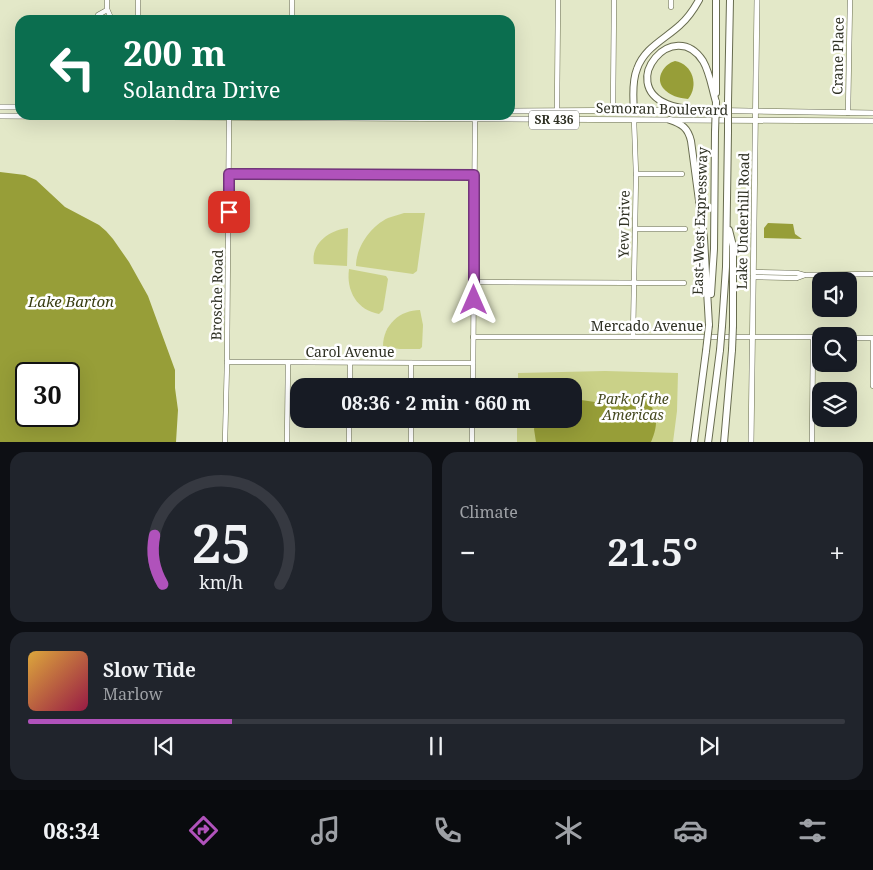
<!DOCTYPE html>
<meta charset="utf-8">
<style>
:root{--surface:#171b24;--page:#20242c;--text:#f1f3f6;--muted:#9ea1a6;--line:#363941;--accent:#b052bb}
body{margin:0;font-family:"Noto Serif",serif;background:var(--page);color:var(--text);height:100vh;display:flex;flex-direction:column;font-size:19px;white-space:nowrap}
*{box-sizing:border-box;margin:0}
p{font-size:16px;color:var(--muted)}
.icon{flex:none;width:28px;height:28px;fill:none;stroke:currentColor;stroke-width:2;stroke-linecap:round;stroke-linejoin:round}
.map{position:relative;height:442px;overflow:hidden}
.panel{display:flex;flex-direction:column;gap:10px;padding:10px;background:#0d0f14;flex:1}
.panel>*{flex:none}
.banner{position:absolute;left:15px;top:15px;width:500px;height:105px;border-radius:15px;box-shadow:0 5px 20px #0002;background:#0b6e4f;color:#fff;overflow:hidden}
.buttons{position:absolute;left:812px;top:272px;display:grid;gap:10px}
.buttons a{display:grid;place-items:center;width:45px;height:45px;border-radius:10px;background:var(--surface);box-shadow:0 5px 20px #0002;font-size:25px}
.speed{position:absolute;left:15px;top:362px;display:flex;gap:10px;font-size:25px;font-weight:700;text-align:center}
.speed>*{display:grid;place-content:center;width:65px;height:65px;border-radius:50%;background:var(--surface);box-shadow:0 5px 20px #0002;line-height:1}
.speed .limit{border:2px solid #111;border-radius:8px;background:#fff;color:#111}
.pin{position:absolute;display:grid;place-items:center;width:42px;height:42px;color:#fff;margin:-21px;border-radius:10px;box-shadow:0 2px 8px #0006}
.me{position:absolute;width:55px;margin:-28px;rotate:0deg;stroke-linejoin:round;filter:drop-shadow(0 0 4px #0008)}
.turn{display:flex;align-items:center;gap:18px;height:105px;padding:0 25px;font-size:22px}
.turn .icon{width:65px;height:65px;stroke-width:2.5}
.turn b{display:block;font-size:35px;line-height:42px}
.big{font-size:38px;font-weight:700;line-height:1.1}
.panel .tile{flex:1;display:flex;flex-direction:column;justify-content:center;gap:8px;min-width:0;padding:0 18px;border-radius:15px;background:var(--page)}
.panel .dial{align-items:center;gap:0}
.dial svg{height:130px;overflow:visible;fill:none;stroke:var(--line);stroke-width:7;stroke-linecap:round;text-anchor:middle}
.dial text{fill:var(--text);stroke:none}
.song{display:flex;align-items:center;gap:15px}
.cover{width:60px;height:60px;border-radius:8px;background:linear-gradient(135deg,hsl(40 70% 55%),hsl(340 70% 35%))}
.played{height:5px;border-radius:2px;background:linear-gradient(90deg,var(--accent) 25%,var(--line) 25%)}
.keys{display:flex;justify-content:space-around;direction:ltr}
.heat{display:flex;justify-content:space-between;align-items:center;font-size:28px;direction:ltr}
.panel .tiles{flex:1;display:grid;gap:10px;grid-template-columns:1fr 1fr}
.tile:last-child{grid-column:span 2}
.trip{position:absolute;left:290px;top:378px;width:292px;height:50px;border-radius:15px;background:var(--surface);box-shadow:0 5px 20px #0002;font-weight:700;line-height:50px;text-align:center}
.tabs{display:flex;height:80px;justify-content:space-around;align-items:center;background:#090b0e;color:var(--muted)}
.tabs .icon{width:35px;height:35px}
.tabs .selected{color:var(--accent)}
.tabs b{font-size:22px;color:var(--text)}
.map>svg:first-child{display:block}
</style>
<div class="map">
<svg width="873" height="443" viewBox="0 0 873 443">
<rect width="100%" height="100%" fill="#e3e8c8"/>
<g fill="#cad188">
<path d="M404,213H425L417,271L413,274L356,266C356,247 371,226 388,218C393,216 399,215 404,213Z"/>
<path d="M348,228L347,266L314,264C310,243 330,230 348,228Z"/>
<path d="M349,269L386,276L388,279L383,310L379,314C357,310 346,291 349,269Z"/>
<path d="M420,310L423,325L422,347L420,349H399L383,346C383,325 400,310 420,310Z"/>
<polygon points="605,371 678,373 677,411 673,442 517,443 517,419 574,419 574,386 518,386 518,373"/>
</g>
<g fill="#979e38" fill-rule="evenodd">
<path d="M675,61C693,64 699,86 688,99C679,98 670,96 663,88C655,78 664,64 675,61Z"/>
<path d="M0,172L25,175L36,180L65,207L99,225L106,231L113,239L129,262L148,296L175,370V388L178,410L176,442H0ZM26,374H69V416H26Z"/>
<polygon points="768,223 793,224 795,234 802,239 764,238 764,228"/>
<path d="M641,397C659,409 659,424 651,442H536L534,429L537,419H574V399L595,402Z"/>
</g>
<g fill="none" stroke-linecap="round" stroke-linejoin="round">
<defs>
<g id="minor">
<polyline points="107,0 107,9 111,18 138,19"/>
<polyline points="671,7 671,0"/>
<polyline points="97,20 98,15 107,10"/>
<polyline points="138,20 138,0"/>
<polyline points="292,20 292,0"/>
<polyline points="557,111 558,0"/>
<polyline points="613,111 614,0"/>
<polyline points="848,113 850,0"/>
<polyline points="229,174 474,175"/>
<polyline points="636,174 682,174"/>
<polyline points="635,229 685,229"/>
<polyline points="754,272 797,273 804,275"/>
<polyline points="753,277 797,278 805,275 873,274"/>
<polyline points="474,282 684,283"/>
<polyline points="473,337 821,337"/>
<polyline points="633,337 636,174 634,120"/>
<polyline points="849,338 873,338"/>
<polyline points="873,338 873,386"/>
<polyline points="227,362 473,363"/>
<polyline points="350,386 350,363"/>
<polyline points="411,386 411,363"/>
<polyline points="473,386 475,115"/>
<polyline points="225,443 227,362 229,118"/>
<polyline points="287,443 288,363"/>
<polyline points="349,443 349,419"/>
<polyline points="411,443 411,419"/>
<polyline points="472,443 472,419"/>
<polyline points="812,443 813,337"/>
</g>
<g id="major">
<polyline points="0,107 20,107"/>
<polyline points="694,110 873,113"/>
<polyline points="510,111 683,110"/>
<polyline points="0,116 873,121"/>
<polyline points="751,443 757,0"/>
</g>
<g id="highway">
<polyline points="716,93 716,0"/>
<polyline points="728,102 730,0"/>
<path d="M697,110C687,109 676,108 667,104C617,83 674,16 703,61C710,73 712,89 716,102"/>
<path d="M634,111C633,98 632,81 637,69C644,48 665,39 680,25C688,18 694,9 699,0"/>
<path d="M670,120C682,124 688,128 691,141L704,238L709,325"/>
<polyline points="729,230 733,246 733,326"/>
<polyline points="711,294 714,249 715,132"/>
<polyline points="722,326 726,267 728,132"/>
<polyline points="694,443 706,351"/>
<polyline points="708,443 720,350"/>
<polyline points="724,443 732,350"/>
</g>
</defs>
<use href="#minor" stroke="#686c4f" stroke-width="5.5"/>
<use href="#major" stroke="#686c4f" stroke-width="6"/>
<use href="#highway" stroke="#686c4f" stroke-width="8"/>
<use href="#minor" stroke="#fff" stroke-width="4.5"/>
<use href="#major" stroke="#fff" stroke-width="5"/>
<use href="#highway" stroke="#fff" stroke-width="6"/>
<defs>
<g id="highway-bridge">
<polyline points="715,132 716,102"/>
<polyline points="728,132 728,102"/>
<polyline points="720,350 722,326"/>
<polyline points="732,350 733,326"/>
<polyline points="706,351 709,325"/>
</g>
</defs>
<use href="#highway-bridge" stroke="#686c4f" stroke-width="8" stroke-linecap="butt"/>
<use href="#highway-bridge" stroke="#fff" stroke-width="6"/>
</g>
<g fill="none" stroke-linecap="round" stroke-linejoin="round">
<defs>
<polyline id="route" points="229,212 229,174 474,175 474,300"/>
</defs>
<use href="#route" stroke="#72357a" stroke-width="12"/>
<use href="#route" stroke="#b052bb" stroke-width="9"/>
</g>
<g text-anchor="middle" stroke-width="5" stroke-linejoin="round" paint-order="stroke">
<rect fill="#fff" stroke="#6d6f66" stroke-width="1" x="529" y="110.5" width="50" height="19" rx="4"/>
<g font-size="12" font-weight="bold" fill="#2f3124">
<text x="554" y="124">SR 436</text>
</g>
<g font-size="14" fill="#2f3124" stroke="#fff">
<text transform="translate(838 56) rotate(-89)" y="5">Crane Place</text>
<text transform="translate(662 109) rotate(1)" y="5">Semoran Boulevard</text>
<text transform="translate(700 221) rotate(-88)" y="5">East-West Expressway</text>
<text transform="translate(743 221) rotate(-89)" y="5">Lake Underhill Road</text>
<text transform="translate(624 224) rotate(-89)" y="5">Yew Drive</text>
<text transform="translate(217 295) rotate(-89)" y="5">Brosche Road</text>
<text x="647" y="331">Mercado Avenue</text>
<text x="350" y="357">Carol Avenue</text>
</g>
<g font-size="14" font-style="italic" fill="#45491f" stroke="#fff">
<text x="633" y="404">Park of the<tspan x="633" dy="16">Americas</tspan></text>
</g>
<g font-size="15" font-style="italic" fill="#393d12" stroke="#fff">
<text x="71" y="307">Lake Barton</text>
</g>
</g>
</svg>
<div class="buttons">
<a><svg class="icon" aria-label="sound" viewBox="0 0 24 24"><path d="M4 9h4l5-4v14l-5-4H4zM17 9q2 3 0 6"/></svg></a>
<a><svg class="icon" aria-label="search" viewBox="0 0 24 24"><circle cx="10" cy="10" r="6"/><path d="M15 15l6 6"/></svg></a>
<a><svg class="icon" aria-label="layers" viewBox="0 0 24 24"><path d="M12 4l9 5-9 5-9-5zM3 14l9 5 9-5"/></svg></a>
</div>
<div class="speed"><div class="limit">30</div></div>
<div class="pin" style="left:229px;top:212px;background:#d93025"><svg class="icon" aria-label="arrive" viewBox="0 0 24 24"><path d="M6 21V4h12l-3 4 3 4H6"/></svg></div>
<svg class="me" style="left:474px;top:300px" viewBox="-20 -20 40 40"><path d="M0-17L14 15 0 8-14 15z" fill="#b052bb" stroke="#fff" stroke-width="4"/></svg>
<div class="trip">08:36 · 2 min · 660 m</div>
<div class="banner">
<div class="turn"><svg class="icon" aria-label="left" viewBox="0 0 24 24"><path d="M17 20v-9H6M10 6l-5 5 5 5"/></svg><div><b>200 m</b>Solandra Drive</div></div>
</div>
</div>
<section class="panel">
<div class="tiles">
<div class="tile dial"><svg viewBox="0 0 100 80">
<path d="M14 69A42 42 0 1 1 86 69"/>
<path d="M14 69A42 42 0 0 1 9 39" stroke="#b052bb"/>
<text x="50" y="56" font-size="32" font-weight="700">25</text>
<text x="50" y="72" font-size="11">km/h</text>
</svg></div>
<div class="tile"><p>Climate</p>
<div class="heat"><a>−</a><b class="big">21.5°</b><a>+</a></div>
</div>
<div class="tile">
<div class="song"><i class="cover"></i><div><b>Slow Tide</b><p>Marlow</p></div></div>
<div class="played"></div>
<div class="keys"><svg class="icon" aria-label="previous" viewBox="0 0 24 24"><path d="M18 5L8 12l10 7zM5 5v14"/></svg><svg class="icon" aria-label="pause" viewBox="0 0 24 24"><path d="M8 5v14M16 5v14"/></svg><svg class="icon" aria-label="next" viewBox="0 0 24 24"><path d="M6 5l10 7-10 7zM19 5v14"/></svg></div>
</div>
</div>
</section>
<nav class="tabs">
<b>08:34</b>
<svg class="icon selected" aria-label="directions" viewBox="0 0 24 24"><path d="M12 3l9 9-9 9-9-9zM9 14v-3h6M13 9l2 2-2 2"/></svg>
<svg class="icon" aria-label="music" viewBox="0 0 24 24"><path d="M9 18V5l10-2v13"/><circle cx="6" cy="18" r="3"/><circle cx="16" cy="16" r="3"/></svg>
<svg class="icon" aria-label="phone" viewBox="0 0 24 24"><path d="M5 4h4l2 5-3 2q2 4 5 5l2-3 5 2v4C11 20 4 13 5 4z"/></svg>
<svg class="icon" aria-label="climate" viewBox="0 0 24 24"><path d="M12 3v18M4 7l16 10M4 17L20 7"/></svg>
<svg class="icon" aria-label="car" viewBox="0 0 24 24"><path d="M5 17H2v-5l4-1 3-4h7l3 4 3 1v5h-3M9 17h6M6 11h13"/><circle cx="7" cy="17" r="2"/><circle cx="17" cy="17" r="2"/></svg>
<svg class="icon" aria-label="filters" viewBox="0 0 24 24"><path d="M4 7h16M4 17h16"/><circle cx="9" cy="7" r="2"/><circle cx="15" cy="17" r="2"/></svg>
</nav>
